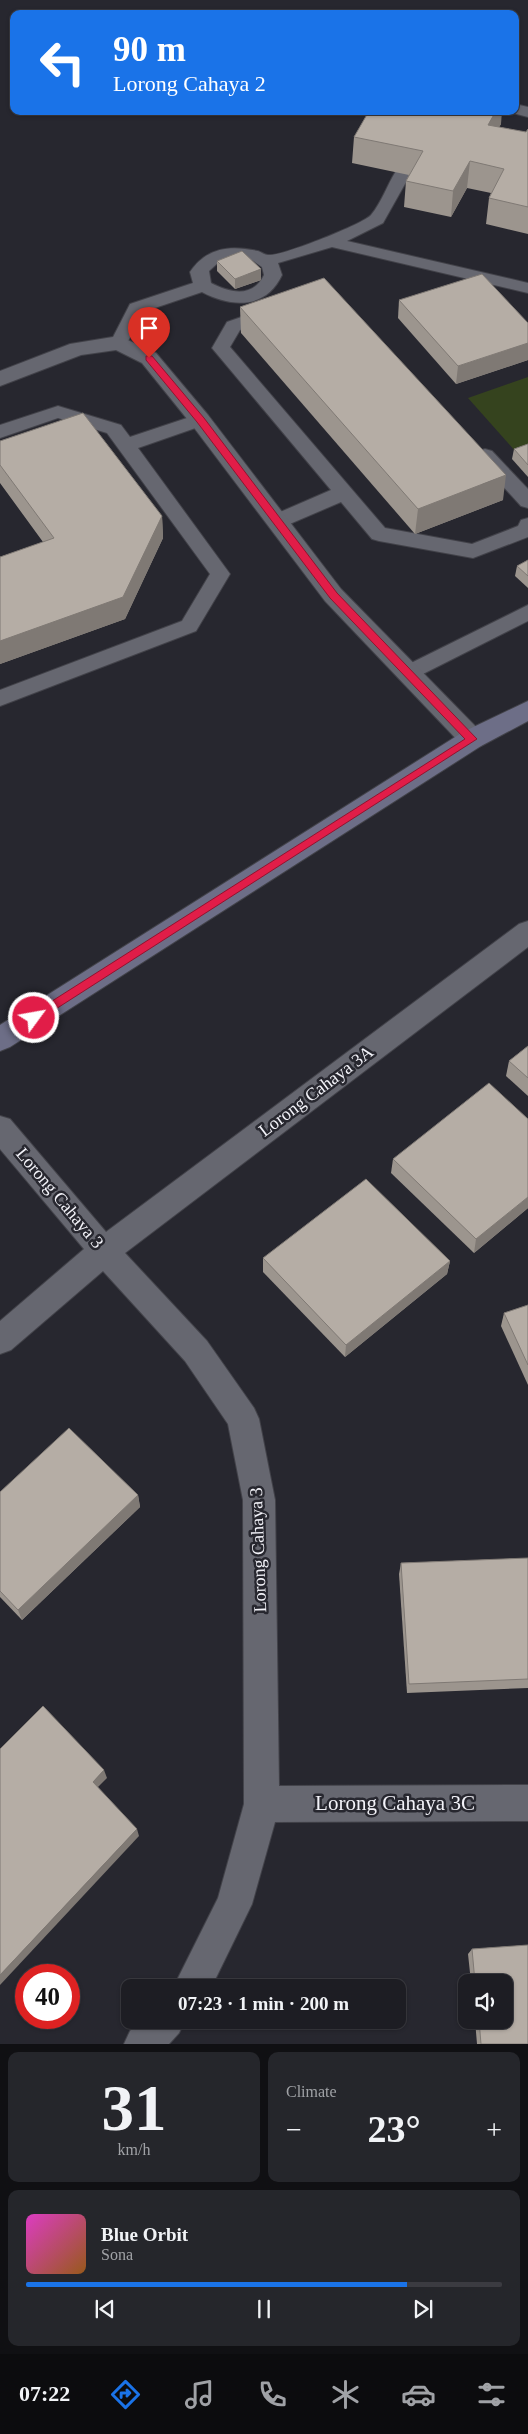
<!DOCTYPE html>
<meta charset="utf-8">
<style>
:root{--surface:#1d1d23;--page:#25262b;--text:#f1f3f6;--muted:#a0a2a6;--line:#3b3b41;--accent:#1a73e8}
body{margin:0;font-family:"Times New Roman",serif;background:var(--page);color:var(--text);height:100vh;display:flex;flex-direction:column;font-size:19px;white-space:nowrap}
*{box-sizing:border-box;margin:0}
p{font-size:16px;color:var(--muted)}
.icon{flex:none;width:28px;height:28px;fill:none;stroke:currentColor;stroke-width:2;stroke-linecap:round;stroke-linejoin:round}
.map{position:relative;height:2044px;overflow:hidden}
.sheet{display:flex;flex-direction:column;gap:8px;padding:8px;background:#101013;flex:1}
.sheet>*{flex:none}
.hud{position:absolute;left:10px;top:10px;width:509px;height:105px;border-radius:10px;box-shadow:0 1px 4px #0004,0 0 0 1px var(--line);background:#1a73e8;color:#fff;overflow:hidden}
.buttons{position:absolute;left:458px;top:1974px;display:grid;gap:10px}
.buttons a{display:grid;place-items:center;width:55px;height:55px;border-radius:10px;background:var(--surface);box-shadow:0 1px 4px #0004,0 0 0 1px var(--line);font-size:25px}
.speed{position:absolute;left:15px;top:1964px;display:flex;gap:10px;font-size:25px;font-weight:700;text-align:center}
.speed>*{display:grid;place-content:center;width:65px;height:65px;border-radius:50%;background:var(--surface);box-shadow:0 1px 4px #0004,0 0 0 1px var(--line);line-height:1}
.speed .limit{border:8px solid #d22;background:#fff;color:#111}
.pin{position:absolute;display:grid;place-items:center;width:42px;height:42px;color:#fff;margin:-51px -21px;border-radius:50% 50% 50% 0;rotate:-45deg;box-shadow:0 0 5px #0007}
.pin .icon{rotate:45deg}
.me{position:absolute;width:55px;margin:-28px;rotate:58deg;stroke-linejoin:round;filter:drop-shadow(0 0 4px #0008)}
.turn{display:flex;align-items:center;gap:18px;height:105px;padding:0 20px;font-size:22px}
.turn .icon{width:65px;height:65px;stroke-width:2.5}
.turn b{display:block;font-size:35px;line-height:42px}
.big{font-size:38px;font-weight:700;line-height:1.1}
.sheet .widget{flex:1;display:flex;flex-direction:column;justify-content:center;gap:8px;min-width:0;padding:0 18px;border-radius:10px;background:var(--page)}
.sheet .dial{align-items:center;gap:0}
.dial b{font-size:65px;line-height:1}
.song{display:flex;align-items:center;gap:15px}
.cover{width:60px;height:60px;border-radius:8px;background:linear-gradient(135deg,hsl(310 70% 55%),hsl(30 70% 35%))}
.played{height:5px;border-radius:2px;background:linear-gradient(90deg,var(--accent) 80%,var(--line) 80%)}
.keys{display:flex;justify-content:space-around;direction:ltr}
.heat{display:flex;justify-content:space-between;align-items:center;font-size:28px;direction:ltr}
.sheet .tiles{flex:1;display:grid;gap:8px;grid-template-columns:1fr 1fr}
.widget:last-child{grid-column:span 2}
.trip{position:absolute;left:121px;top:1979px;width:285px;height:50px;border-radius:10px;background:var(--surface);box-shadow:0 1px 4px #0004,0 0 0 1px var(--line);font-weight:700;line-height:50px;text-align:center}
.tab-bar{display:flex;height:80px;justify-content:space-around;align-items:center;background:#0c0c0e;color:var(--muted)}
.tab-bar .icon{width:35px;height:35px}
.tab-bar .selected{color:var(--accent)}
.tab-bar b{font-size:22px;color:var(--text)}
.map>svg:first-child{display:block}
</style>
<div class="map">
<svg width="528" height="2044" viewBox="0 0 528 2044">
<rect width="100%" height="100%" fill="#27272f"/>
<polygon fill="#35431e" points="528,377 528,447 516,452 468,398"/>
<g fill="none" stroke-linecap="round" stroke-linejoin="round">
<defs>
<g id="lane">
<polygon points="515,104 528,107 528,117 509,112 515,111"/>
<polygon points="432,111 448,111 432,138 420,138 418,135"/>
<path d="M402,170L408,171L410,175L383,223L347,241L528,283V293L332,247L278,263L282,275C266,309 232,308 202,292L143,312L125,347H113L110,343L130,304L193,283L190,272C207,247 230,245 258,251C261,252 265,255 268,255C280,257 363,224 371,215C382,202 387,185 396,171ZM234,257L252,260L262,267L264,275C253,298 230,293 211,283L209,271L220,261Z"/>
<polygon points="270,307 276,309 279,313 276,317 240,330 230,347 385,528 472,544 518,526 521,520 528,518 528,537 473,558 379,541 372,539 341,502 285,526 278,528 271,526 268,521 271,516 331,490 212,348 227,322"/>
<polygon points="58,406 121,425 130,437 193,416 200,414 207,416 209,420 207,424 138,448 230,574 196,631 0,706 0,690 182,621 210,574 107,433 58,418 0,438 0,425"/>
<polygon points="485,449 492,451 528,489 528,508 521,506 478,459 476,455 478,451"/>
<polygon points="528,605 528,621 415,678 408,681 401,678 398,673 401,668"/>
</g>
<g id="street">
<polygon points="119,336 156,353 208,415 341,589 481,732 484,739 481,746 472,748 463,746 325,601 192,425 142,363 116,350 81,355 0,386 0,371 70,344"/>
<polygon points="528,921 528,947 125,1253 207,1341 254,1408 259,1419 275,1500 279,1786 528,1785 528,1821 275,1822 252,1904 211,1988 173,1988 218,1898 244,1804 243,1500 228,1424 185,1361 103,1271 11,1350 0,1354 0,1321 84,1249 0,1149 0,1116 10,1119 106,1232 519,924"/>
<polygon points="140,2020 185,2020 179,2033 169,2044 124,2044 130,2031"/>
</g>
<polygon id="secondary" points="528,701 528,721 481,746 10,1047 0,1051 0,1025 463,732"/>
</defs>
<use href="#lane" stroke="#424249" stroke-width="2"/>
<use href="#street" stroke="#424249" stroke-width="2"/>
<use href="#secondary" stroke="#424249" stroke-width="2"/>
<use href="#lane" fill="#666770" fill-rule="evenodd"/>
<use href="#street" fill="#666770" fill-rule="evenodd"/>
<use href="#secondary" fill="#6d6e87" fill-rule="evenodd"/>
</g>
<g fill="#9c958e">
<polygon points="444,115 501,124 499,127 526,132 528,129 528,234 486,224 489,198 491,193 467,188 451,217 404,207 406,181 409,175 352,163 354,137"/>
<polygon points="217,261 261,280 235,289 217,271"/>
<polygon points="399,300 528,323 528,360 456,384 398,318"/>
<polygon points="240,307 503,500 415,534 241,333"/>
<polygon points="0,441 162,516 163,538 125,619 0,664 0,557 43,542 0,483"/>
<polygon points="528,444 528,477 512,459 514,449"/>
<polygon points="528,560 528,588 515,576 517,566"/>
<polygon points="528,1046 528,1096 506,1076 509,1061"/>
<polygon points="528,1119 528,1208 474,1253 391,1173 393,1159"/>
<polygon points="263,1258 450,1261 447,1274 345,1357 263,1272"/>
<polygon points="528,1305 528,1385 501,1326 504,1313"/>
<polygon points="0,1492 138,1495 140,1507 22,1620 0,1597"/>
<polygon points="528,1558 528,1688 407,1693 399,1574 401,1563"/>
<polygon points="528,1945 528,2044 477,2044 475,2020 504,2020 504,1982 471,1982 468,1954 472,1949"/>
</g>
<g fill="#7f7974">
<polygon points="496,111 502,111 501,124 486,151 488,125"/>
<polygon points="470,161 467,188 451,217 453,191"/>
<polygon points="261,269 261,280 235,289 235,279"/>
<polygon points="528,343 528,360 456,384 458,366"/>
<polygon points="506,475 503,500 415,534 418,509"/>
<polygon points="162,516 163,538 125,619 0,664 0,641"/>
<polygon points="528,1197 528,1208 474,1253 476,1239"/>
<polygon points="450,1261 447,1274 345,1357 346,1345"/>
<polygon points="138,1495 140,1507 22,1620 18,1610"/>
<polygon points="104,1770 107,1778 95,1790 93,1782"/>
<polygon points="137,1829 139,1836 0,1985 0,1975"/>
</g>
<g fill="#b5ada5" stroke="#7f7974">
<polygon points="369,111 427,111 444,115 446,111 496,111 488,125 526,132 528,129 528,207 489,198 504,169 470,161 453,191 406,181 423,151 354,137"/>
<polygon points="242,251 261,269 235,279 217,261"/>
<polygon points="482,274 528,323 528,343 458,366 399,300"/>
<polygon points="324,278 506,475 418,509 240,307"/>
<polygon points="83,413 162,516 123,597 0,641 0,557 54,538 0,465 0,441"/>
<polygon points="528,444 528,465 514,449"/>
<polygon points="528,560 528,576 517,566"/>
<polygon points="528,1046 528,1078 509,1061"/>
<polygon points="489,1083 528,1119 528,1197 476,1239 393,1159"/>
<polygon points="366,1179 450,1261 346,1345 263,1258"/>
<polygon points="528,1305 528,1365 504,1313"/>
<polygon points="69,1428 138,1495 18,1610 0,1591 0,1492"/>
<polygon points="528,1558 528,1679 409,1684 401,1563"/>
<polygon points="43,1706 104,1770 93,1782 137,1829 0,1975 0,1749"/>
<polygon points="528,1945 528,2044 481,2044 479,2020 504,2020 504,1982 475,1982 472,1949"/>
</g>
<polygon fill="#e11d48" stroke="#92132f" points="146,356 152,356 204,418 337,593 477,739 34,1023 28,1018 30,1015 465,739 330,598 197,422 146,360"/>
<g text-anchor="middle" stroke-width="5" stroke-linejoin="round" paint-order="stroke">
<g font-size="18" fill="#f3f3f9" stroke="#27272f">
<text transform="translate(316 1091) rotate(-37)" y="6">Lorong Cahaya 3A</text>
<text transform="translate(60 1198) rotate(50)" y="6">Lorong Cahaya 3</text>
<text transform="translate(258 1550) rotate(-92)" y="6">Lorong Cahaya 3</text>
</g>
<g font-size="21" fill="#f3f3f9" stroke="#27272f">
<text x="395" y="1810">Lorong Cahaya 3C</text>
</g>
</g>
</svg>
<div class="buttons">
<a><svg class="icon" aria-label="sound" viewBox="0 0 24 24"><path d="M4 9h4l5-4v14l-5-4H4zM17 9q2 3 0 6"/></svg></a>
</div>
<div class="speed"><div class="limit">40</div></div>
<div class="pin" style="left:149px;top:358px;background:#d93025"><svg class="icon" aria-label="arrive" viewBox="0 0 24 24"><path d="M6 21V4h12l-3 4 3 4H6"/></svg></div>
<svg class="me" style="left:34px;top:1018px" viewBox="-20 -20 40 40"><circle r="17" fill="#e11d48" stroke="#fff" stroke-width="3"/><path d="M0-11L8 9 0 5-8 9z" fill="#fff"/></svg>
<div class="trip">07:23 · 1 min · 200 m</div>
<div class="hud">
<div class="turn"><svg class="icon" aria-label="left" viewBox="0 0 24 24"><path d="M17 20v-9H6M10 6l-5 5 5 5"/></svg><div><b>90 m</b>Lorong Cahaya 2</div></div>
</div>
</div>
<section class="sheet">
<div class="tiles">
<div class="widget dial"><b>31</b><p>km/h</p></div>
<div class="widget"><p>Climate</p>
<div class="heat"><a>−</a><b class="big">23°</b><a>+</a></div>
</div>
<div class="widget">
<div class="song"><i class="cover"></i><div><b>Blue Orbit</b><p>Sona</p></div></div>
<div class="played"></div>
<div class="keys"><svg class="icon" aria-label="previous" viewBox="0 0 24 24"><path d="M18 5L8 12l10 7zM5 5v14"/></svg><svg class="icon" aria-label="pause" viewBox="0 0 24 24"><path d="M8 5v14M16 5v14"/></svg><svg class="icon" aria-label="next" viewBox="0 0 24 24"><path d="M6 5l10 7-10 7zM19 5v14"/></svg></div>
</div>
</div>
</section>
<nav class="tab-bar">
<b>07:22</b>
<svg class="icon selected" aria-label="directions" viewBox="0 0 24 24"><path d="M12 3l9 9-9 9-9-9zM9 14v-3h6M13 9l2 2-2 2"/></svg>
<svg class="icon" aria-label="music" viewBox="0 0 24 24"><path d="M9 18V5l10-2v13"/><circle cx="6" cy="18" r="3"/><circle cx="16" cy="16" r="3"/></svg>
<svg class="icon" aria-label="phone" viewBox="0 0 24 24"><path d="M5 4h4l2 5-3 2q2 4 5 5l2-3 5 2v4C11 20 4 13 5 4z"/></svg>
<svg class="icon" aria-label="climate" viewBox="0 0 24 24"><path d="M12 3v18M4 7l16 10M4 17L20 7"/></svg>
<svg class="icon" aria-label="car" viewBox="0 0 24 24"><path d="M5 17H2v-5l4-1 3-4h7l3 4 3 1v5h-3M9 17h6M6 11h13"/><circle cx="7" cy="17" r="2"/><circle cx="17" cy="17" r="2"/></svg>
<svg class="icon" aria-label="filters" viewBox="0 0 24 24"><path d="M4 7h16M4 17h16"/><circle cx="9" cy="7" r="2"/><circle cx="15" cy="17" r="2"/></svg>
</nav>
